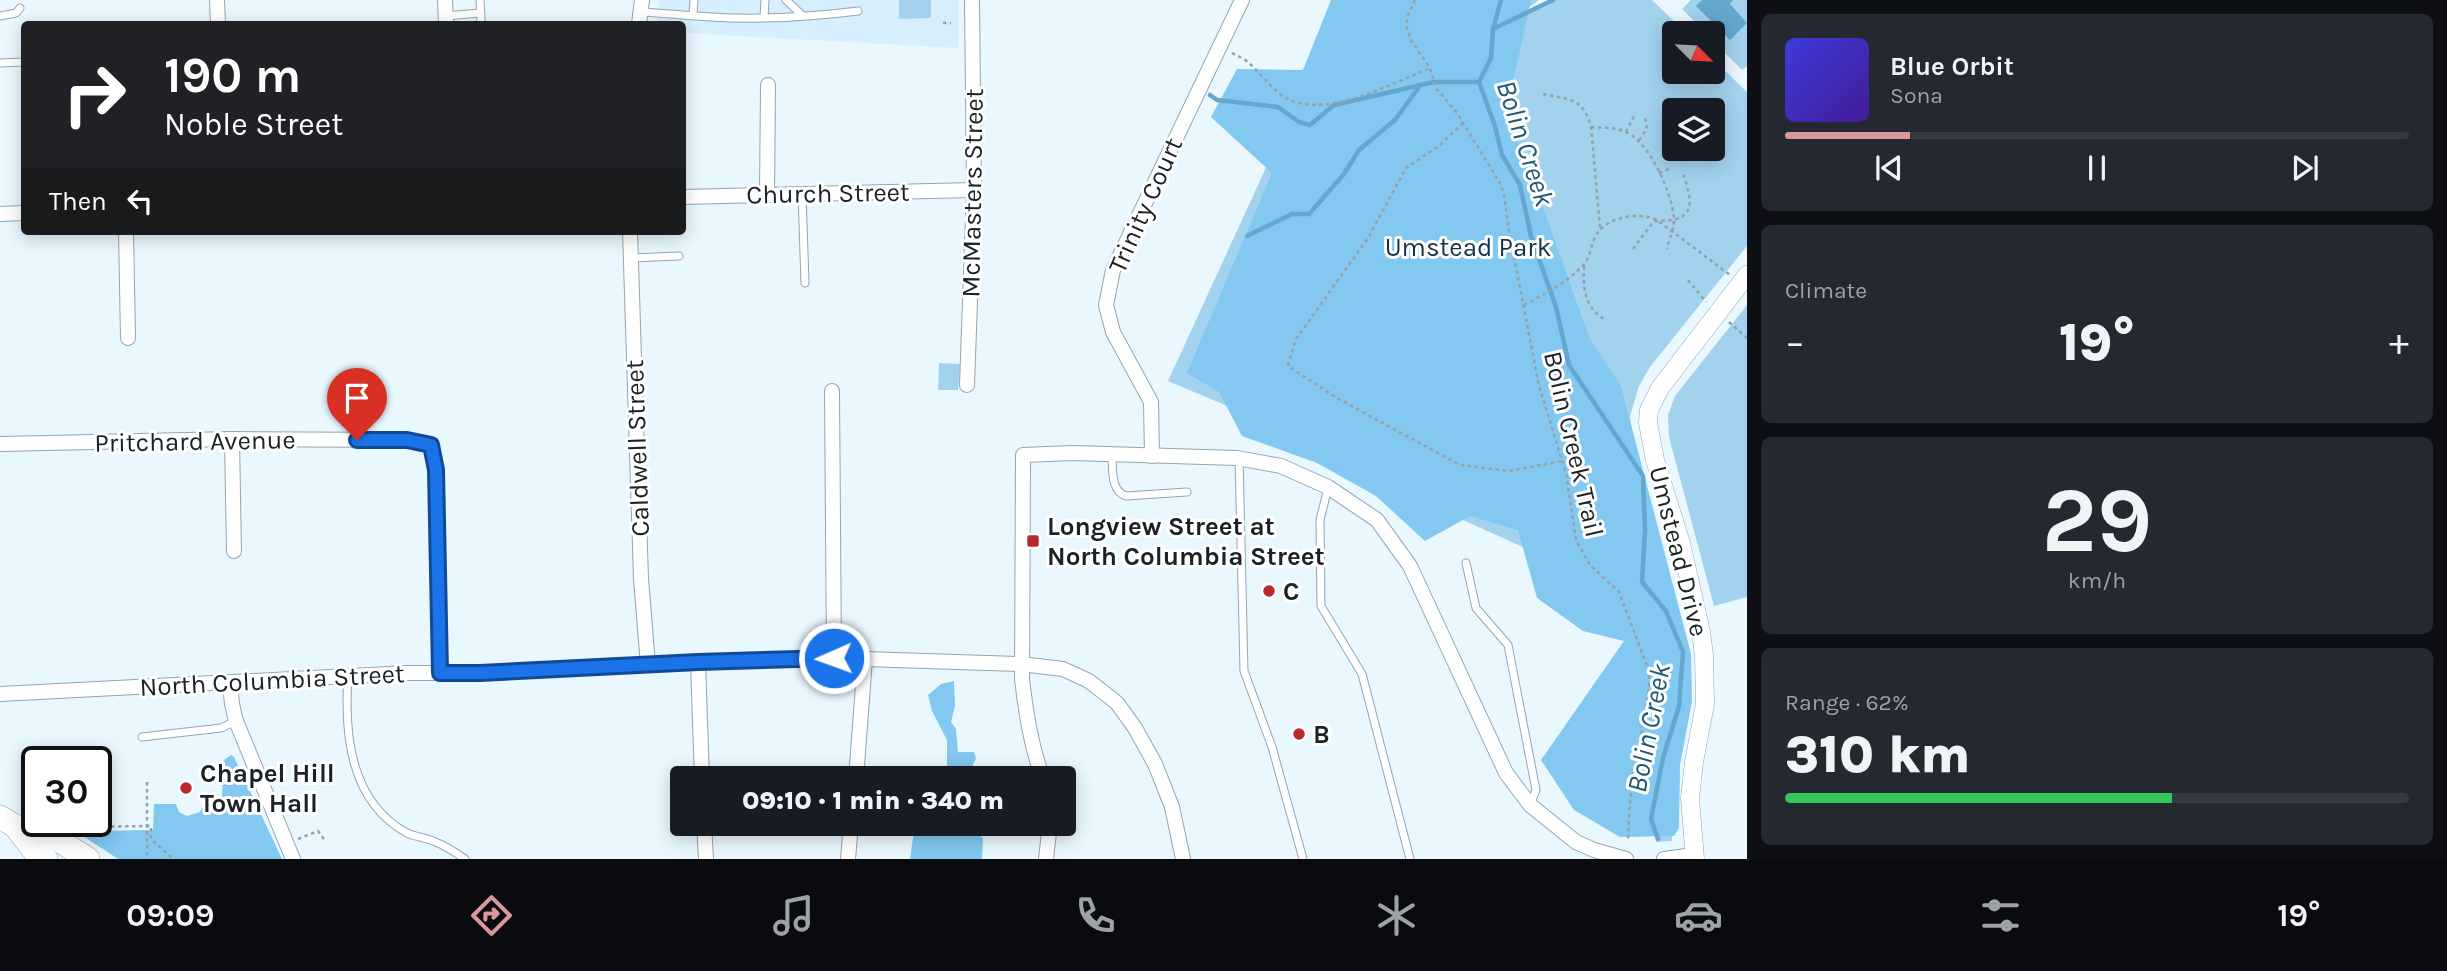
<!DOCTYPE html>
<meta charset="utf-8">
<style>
:root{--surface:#171b24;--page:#242831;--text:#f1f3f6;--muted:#9ea1a6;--line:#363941;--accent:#d8989c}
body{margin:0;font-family:Karla,sans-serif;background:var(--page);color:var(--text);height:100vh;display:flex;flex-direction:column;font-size:26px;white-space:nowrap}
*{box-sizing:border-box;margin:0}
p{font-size:23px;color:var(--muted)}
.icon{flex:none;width:38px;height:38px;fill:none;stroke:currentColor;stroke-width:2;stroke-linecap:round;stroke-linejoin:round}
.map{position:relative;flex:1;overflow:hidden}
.side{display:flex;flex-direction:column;gap:14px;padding:14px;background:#0d0f14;width:700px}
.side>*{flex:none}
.banner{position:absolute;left:21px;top:21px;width:665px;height:214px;border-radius:7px;box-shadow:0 4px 18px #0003;background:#202124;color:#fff;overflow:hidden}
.needle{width:46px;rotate:114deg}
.buttons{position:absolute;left:1662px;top:21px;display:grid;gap:14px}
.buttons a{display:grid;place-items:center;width:63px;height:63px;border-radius:7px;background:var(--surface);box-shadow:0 4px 18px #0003;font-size:35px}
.speed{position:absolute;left:21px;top:746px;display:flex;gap:14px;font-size:35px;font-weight:700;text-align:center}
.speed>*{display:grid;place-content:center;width:91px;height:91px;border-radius:50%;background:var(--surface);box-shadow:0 4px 18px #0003;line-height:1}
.speed .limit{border:4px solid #111;border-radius:10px;background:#fff;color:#111}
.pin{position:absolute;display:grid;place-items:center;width:60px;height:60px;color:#fff;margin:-72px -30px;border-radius:50% 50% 50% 0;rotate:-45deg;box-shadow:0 0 7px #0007}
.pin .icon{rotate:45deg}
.me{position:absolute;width:77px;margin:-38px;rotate:268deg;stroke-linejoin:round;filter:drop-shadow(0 0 5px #0008)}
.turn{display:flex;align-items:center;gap:24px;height:147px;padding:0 28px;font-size:32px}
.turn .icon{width:91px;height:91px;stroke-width:2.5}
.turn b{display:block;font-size:49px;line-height:60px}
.then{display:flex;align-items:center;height:66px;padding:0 28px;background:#0003;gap:14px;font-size:26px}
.big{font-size:52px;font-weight:800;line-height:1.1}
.side .tile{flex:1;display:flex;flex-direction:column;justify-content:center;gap:10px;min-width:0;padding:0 24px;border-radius:10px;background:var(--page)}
.side .dial{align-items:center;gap:0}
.dial b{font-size:91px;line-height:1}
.song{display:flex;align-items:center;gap:21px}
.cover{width:84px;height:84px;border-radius:10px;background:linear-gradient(135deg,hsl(240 70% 55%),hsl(260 70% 35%))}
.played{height:7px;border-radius:4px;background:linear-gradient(90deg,var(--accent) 20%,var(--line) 20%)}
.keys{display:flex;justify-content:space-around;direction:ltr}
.heat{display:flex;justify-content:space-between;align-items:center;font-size:38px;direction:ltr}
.charge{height:10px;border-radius:5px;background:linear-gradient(90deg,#34c759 62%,var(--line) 0)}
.trip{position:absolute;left:670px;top:766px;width:406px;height:70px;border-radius:7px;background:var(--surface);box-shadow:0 4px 18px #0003;font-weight:800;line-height:70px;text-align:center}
.tabs{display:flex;height:112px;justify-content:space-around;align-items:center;background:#090b0e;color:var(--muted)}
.tabs .icon{width:49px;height:49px}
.tabs .selected{color:var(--accent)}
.tabs b{font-size:32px;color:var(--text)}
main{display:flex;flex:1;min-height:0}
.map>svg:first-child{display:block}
</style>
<main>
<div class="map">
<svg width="1747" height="859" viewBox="0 0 1747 859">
<rect width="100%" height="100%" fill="#e9f7ff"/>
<polygon fill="#d7eefc" points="659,0 958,0 958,48 683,33 682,24 657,24"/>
<g fill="#a3d2ee" fill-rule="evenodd">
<polygon points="899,0 931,0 931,18 899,19"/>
<path d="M1343,0H1539L1502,27L1555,0H1652L1686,33H1675V72H1713V59L1747,92V246L1650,367L1639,386L1630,416L1672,773V841L1656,842L1648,796L1642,601L1231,415L1232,408L1168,381ZM1675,110H1713V149H1675Z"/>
<polygon points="1691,0 1747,0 1747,66 1742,70 1713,41 1713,33 1706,33 1682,9"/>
<polygon points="1747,305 1747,597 1714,606 1669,437 1668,415 1675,396"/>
<polygon points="939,363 960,364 958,390 938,390"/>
</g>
<g fill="#82c8f0">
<polygon points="1331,0 1531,0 1515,73 1504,107 1527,162 1589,337 1621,386 1691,654 1692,701 1680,765 1679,828 1674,836 1620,837 1574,810 1541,760 1624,641 1583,631 1537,598 1518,530 1470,516 1425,541 1376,496 1317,463 1242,436 1219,392 1187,373 1272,173 1211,117 1237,69 1303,70"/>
<polygon points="954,681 955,706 951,722 956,729 958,752 974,752 976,758 967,779 947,779 947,740 932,711 928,695 941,684"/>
<polygon points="231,755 234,757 282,859 118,859 83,836 86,831 153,830 154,804 176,804 179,812 187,816 200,812 204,804 222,802 223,761"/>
<polygon points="915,824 976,824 975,832 983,838 982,859 910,859"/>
</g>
<polygon fill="#62a7ce" points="1702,0 1733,0 1730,4 1747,23 1730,40 1696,6"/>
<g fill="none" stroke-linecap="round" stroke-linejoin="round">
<g stroke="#62a7ce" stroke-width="4.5">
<polyline points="1553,0 1493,29 1491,58 1479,82 1495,126 1502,155 1520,185 1531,236 1556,307 1569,365 1643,476 1645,530 1642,582 1666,611 1683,652 1679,706 1663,758 1651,819 1658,839"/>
<polyline points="1493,29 1501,0"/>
<polyline points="1210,95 1217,100 1278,107 1299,122 1310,125 1334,105 1434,82 1479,82"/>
<polyline points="1247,236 1292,214 1309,214 1344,174 1359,150 1395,120 1419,87"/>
</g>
<defs>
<g id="service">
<polyline points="786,0 802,15"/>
<path d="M641,12C665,13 688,16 711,17C759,20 810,17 858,11"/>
<polyline points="693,14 694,0"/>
<polyline points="0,16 16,13 20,8"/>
<polyline points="446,16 480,13"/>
<polyline points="764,17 765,0"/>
<polyline points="479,24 481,20 480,0"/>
<polyline points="0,63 24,62"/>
<polyline points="802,194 805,283"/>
<polyline points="631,258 679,256"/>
<path d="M1112,454C1113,468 1110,491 1126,496L1187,492"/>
<polyline points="1239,458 1244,671 1272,747 1303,859"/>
<polyline points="1328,488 1320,520 1321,606 1362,674 1410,859"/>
<polyline points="1466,563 1476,608 1508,645 1536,790 1530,805"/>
<path d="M348,676C344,734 350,802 407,833C415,837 424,837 433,841C444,845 455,852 465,859"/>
<polyline points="142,737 221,728 236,721"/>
</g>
<g id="minor">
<polyline points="217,0 218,24"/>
<polyline points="445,0 446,24"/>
<polyline points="639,24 642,0"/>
<polyline points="767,195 768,85"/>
<polyline points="682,197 974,190"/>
<polyline points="0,214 24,213"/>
<polyline points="126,231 128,338"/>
<polyline points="630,231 641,579 648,665"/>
<polyline points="967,385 974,190 972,0"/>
<polyline points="832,391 834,658"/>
<polyline points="232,439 234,551"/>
<polyline points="0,444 232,439 407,440 431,445 436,470 440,673"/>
<polyline points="1152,456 1151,402 1113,332 1106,305 1113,270 1242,0"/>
<polyline points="698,662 702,779"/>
<polyline points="230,683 232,704 236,721 293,859"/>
<polyline points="0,694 408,673 480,673 698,662 834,658 1021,664 1063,669 1089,681 1117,703 1135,728 1155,764 1172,807 1183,859"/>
<polyline points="856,779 865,659"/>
<path d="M1043,779C1031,746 1026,713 1022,679L1023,455L1072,453L1237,458L1281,466L1328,487L1377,520L1410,566L1506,773L1530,805L1576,842L1594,850L1626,859"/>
<polyline points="704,824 706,859"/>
<polyline points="848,859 851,824"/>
<polyline points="1046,859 1050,824"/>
<polyline points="1664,859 1694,855"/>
</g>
<polyline id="tertiary" points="1695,859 1690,798 1694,762 1705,704 1704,656 1701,632 1681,543 1655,460 1648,423 1649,410 1660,388 1747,275"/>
<g id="primary">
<polyline points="0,817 15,826 47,833 88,859"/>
<polyline points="15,826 35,852 46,859"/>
</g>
</defs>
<use href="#service" stroke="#92a6b3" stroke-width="9"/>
<use href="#minor" stroke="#92a6b3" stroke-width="16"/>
<use href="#tertiary" stroke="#92a6b3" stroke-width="19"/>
<use href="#primary" stroke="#92a6b3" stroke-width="24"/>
<g stroke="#95a1a8" stroke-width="2.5" stroke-dasharray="3.5 3.5" stroke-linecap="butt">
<polyline points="1415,0 1407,18 1407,30 1411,40 1430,68 1436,88 1457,113 1500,183 1504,194 1509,231 1539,386 1566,473 1576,540 1590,565 1619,592 1649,671 1649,689 1630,801 1628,840"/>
<polyline points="943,23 951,23"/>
<path d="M1232,53C1238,56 1245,59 1250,64C1263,75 1273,92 1290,100C1329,117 1391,84 1428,69"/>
<path d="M1543,94C1570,100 1583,97 1591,127L1600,227"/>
<polyline points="1463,123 1440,145 1406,168 1368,238 1296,339 1288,366 1337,398 1460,465 1509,471 1562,461"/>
<path d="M1591,127C1603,128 1617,127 1628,133C1651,145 1671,192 1674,217C1675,227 1669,239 1667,249"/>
<polyline points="1626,132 1634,116"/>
<polyline points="1639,140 1647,129 1645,117"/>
<polyline points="1659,173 1671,168"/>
<path d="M1633,249L1653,222C1660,219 1668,222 1676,219C1698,213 1688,189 1683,174"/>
<path d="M1584,266C1583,288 1584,308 1606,320"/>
<polyline points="1688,280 1706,302"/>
<path d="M1524,305C1544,294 1569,282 1584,264C1592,254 1591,239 1600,230C1612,216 1641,212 1657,220L1730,275"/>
<polyline points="1729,322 1747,338"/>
<polyline points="147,782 147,859"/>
<polyline points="76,827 151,826 151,839 173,859"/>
<polyline points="298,839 318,831 326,842"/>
</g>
<use href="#service" stroke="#fff" stroke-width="7"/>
<use href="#minor" stroke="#fff" stroke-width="14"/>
<use href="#tertiary" stroke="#fff" stroke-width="18"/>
<use href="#primary" stroke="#fff" stroke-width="23"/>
</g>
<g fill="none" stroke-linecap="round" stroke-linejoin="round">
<defs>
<polyline id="route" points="357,440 407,440 431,445 436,470 440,673 480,673 698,662 834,658"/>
</defs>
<use href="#route" stroke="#114b97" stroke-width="18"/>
<use href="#route" stroke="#1a73e8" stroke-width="12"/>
</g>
<g fill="#b9292e" stroke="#fff" stroke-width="2.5">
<rect x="1026" y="534" width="14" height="14" rx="3.5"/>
<circle cx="1269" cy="591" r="7"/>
<circle cx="1299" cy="734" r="7"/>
<circle cx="186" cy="788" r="7"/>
</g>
<g text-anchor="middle" stroke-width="6" stroke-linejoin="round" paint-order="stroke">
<g font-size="26" fill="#1a2227" stroke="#fff">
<text transform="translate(828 193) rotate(-1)" y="9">Church Street</text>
<text transform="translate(972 193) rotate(-89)" y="9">McMasters Street</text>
<text transform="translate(1145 205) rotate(-66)" y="9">Trinity Court</text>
<text transform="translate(195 441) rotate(-1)" y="9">Pritchard Avenue</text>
<text transform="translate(1574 444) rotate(77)" y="9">Bolin Creek Trail</text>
<text transform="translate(637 448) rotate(-92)" y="9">Caldwell Street</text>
<text transform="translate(1679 551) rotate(76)" y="9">Umstead Drive</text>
<text transform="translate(272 680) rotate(-3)" y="9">North Columbia Street</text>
</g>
<g font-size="26" fill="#143445" stroke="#fff">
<text x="1468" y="256">Umstead Park</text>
</g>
<g font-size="26" font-weight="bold" fill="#1a2227" stroke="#fff" text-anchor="start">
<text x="1047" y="535">Longview Street at<tspan x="1047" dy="30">North Columbia Street</tspan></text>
<text x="1283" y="600">C</text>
<text x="1313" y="743">B</text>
<text x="200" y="782">Chapel Hill<tspan x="200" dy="30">Town Hall</tspan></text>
</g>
<g font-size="28" font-style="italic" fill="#225873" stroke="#fff">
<text transform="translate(1526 143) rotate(72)" y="10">Bolin Creek</text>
<text transform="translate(1648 728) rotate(-79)" y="10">Bolin Creek</text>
</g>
</g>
</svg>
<div class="buttons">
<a><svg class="needle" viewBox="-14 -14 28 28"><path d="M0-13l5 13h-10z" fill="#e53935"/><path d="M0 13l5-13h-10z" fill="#9ea1a6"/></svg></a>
<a><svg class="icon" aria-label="layers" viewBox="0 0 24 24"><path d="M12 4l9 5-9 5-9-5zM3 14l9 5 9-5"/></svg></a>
</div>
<div class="speed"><div class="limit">30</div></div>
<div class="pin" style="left:357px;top:440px;background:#d93025"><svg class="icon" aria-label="arrive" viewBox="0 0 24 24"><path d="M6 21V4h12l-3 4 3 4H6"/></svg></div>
<svg class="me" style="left:834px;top:658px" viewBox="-20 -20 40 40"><circle r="17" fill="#1a73e8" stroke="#fff" stroke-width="3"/><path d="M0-11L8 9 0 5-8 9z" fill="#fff"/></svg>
<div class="trip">09:10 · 1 min · 340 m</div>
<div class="banner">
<div class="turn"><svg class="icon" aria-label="right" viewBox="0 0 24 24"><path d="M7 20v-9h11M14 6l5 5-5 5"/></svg><div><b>190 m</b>Noble Street</div></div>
<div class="then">Then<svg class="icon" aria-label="left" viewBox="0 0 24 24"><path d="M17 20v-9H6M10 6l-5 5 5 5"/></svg></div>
</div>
</div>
<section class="side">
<div class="tile">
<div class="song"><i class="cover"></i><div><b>Blue Orbit</b><p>Sona</p></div></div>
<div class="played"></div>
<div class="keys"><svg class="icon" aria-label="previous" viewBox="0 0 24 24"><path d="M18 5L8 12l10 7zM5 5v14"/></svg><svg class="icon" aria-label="pause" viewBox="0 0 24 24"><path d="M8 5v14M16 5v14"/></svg><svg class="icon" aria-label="next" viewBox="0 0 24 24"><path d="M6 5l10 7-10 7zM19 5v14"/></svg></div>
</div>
<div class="tile"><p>Climate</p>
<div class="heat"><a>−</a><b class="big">19°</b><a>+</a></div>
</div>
<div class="tile dial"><b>29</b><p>km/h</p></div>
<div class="tile"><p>Range · 62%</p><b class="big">310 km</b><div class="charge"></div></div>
</section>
</main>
<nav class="tabs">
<b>09:09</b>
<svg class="icon selected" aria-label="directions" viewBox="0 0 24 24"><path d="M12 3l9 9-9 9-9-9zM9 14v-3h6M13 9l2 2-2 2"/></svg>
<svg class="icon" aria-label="music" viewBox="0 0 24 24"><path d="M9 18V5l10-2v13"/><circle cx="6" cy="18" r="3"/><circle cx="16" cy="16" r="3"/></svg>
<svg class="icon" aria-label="phone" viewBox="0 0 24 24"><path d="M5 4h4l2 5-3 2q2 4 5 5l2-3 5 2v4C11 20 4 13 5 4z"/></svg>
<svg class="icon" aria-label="climate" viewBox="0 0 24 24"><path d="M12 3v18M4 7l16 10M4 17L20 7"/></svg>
<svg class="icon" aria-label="car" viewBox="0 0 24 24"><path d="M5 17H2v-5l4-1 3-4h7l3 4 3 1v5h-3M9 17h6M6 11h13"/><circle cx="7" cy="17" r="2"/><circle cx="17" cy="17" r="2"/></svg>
<svg class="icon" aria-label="filters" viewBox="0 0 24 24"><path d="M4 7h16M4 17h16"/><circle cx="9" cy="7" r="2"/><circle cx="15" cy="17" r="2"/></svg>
<b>19°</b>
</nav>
